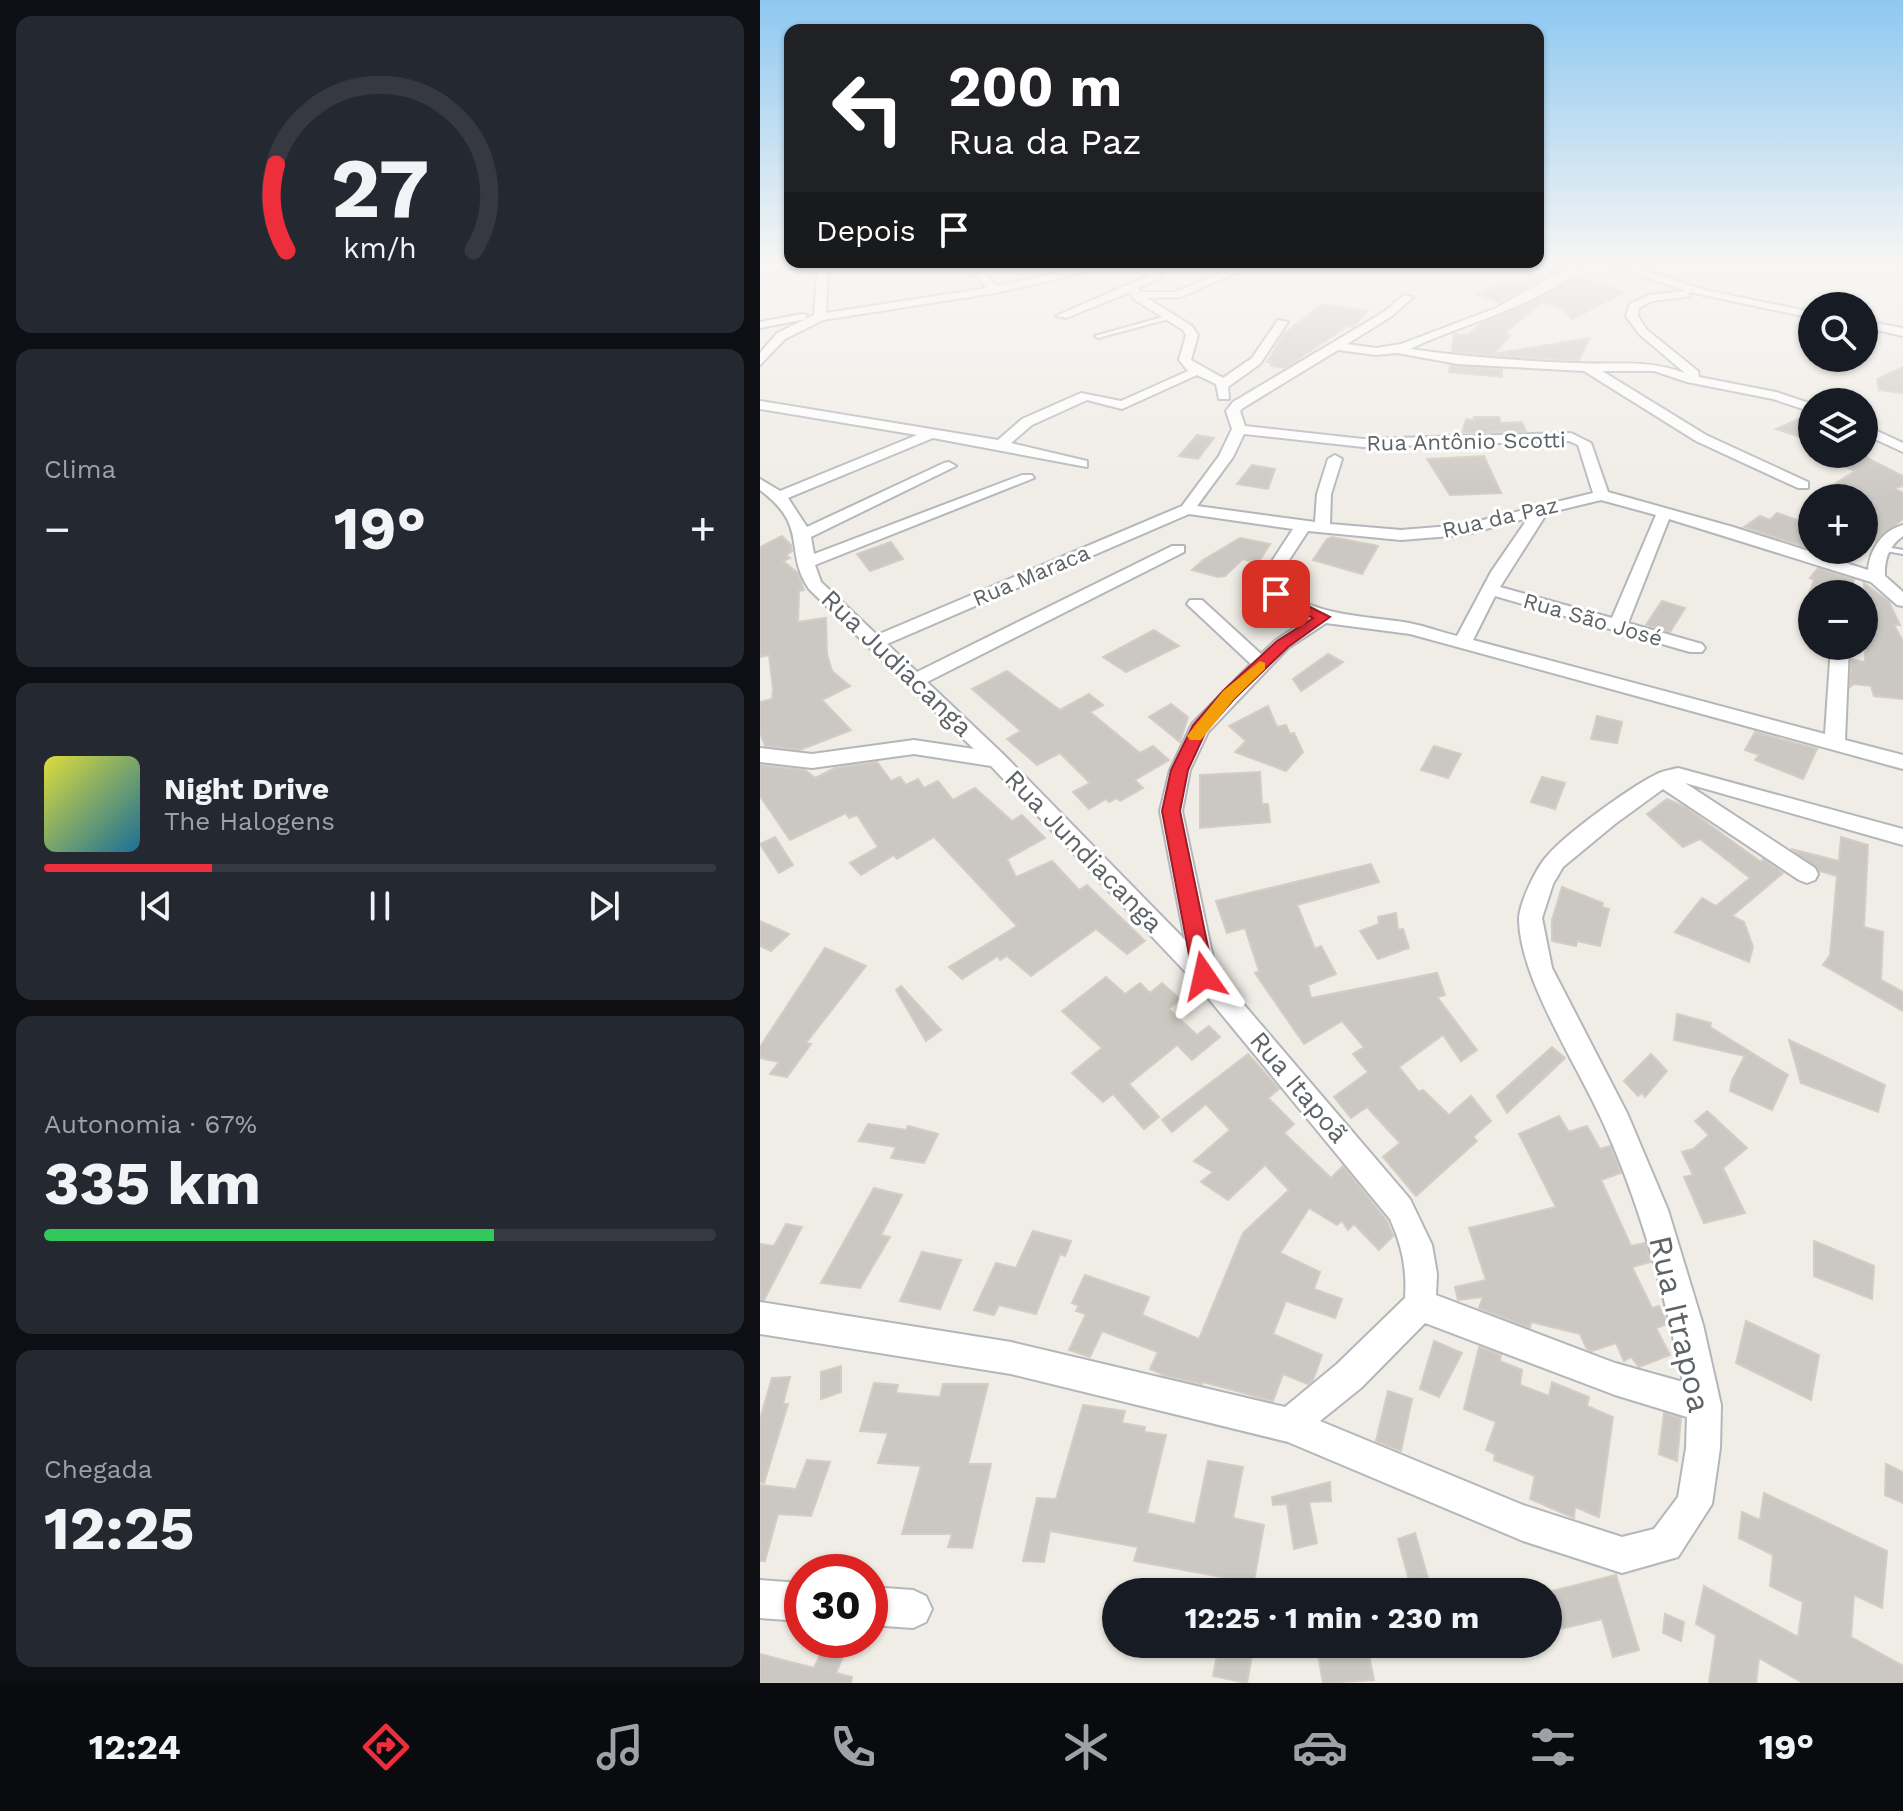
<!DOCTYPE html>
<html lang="pt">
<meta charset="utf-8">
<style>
:root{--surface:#171b24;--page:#242831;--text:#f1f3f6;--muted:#9ea1a6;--line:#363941;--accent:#ee2e3b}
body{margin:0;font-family:"Work Sans",sans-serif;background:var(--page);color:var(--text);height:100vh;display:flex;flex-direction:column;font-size:30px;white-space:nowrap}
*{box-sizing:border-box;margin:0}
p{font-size:26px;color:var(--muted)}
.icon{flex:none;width:44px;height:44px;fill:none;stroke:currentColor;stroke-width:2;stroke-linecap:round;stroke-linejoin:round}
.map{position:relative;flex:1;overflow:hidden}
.details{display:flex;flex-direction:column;gap:16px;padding:16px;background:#0d0f14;width:760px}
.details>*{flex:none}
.banner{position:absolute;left:24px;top:24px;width:760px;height:244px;border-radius:16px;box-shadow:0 2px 6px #0004;background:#202124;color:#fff;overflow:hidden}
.buttons{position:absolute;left:1038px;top:292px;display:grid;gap:16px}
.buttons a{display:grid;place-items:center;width:80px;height:80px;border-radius:50%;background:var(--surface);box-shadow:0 2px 6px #0004;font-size:40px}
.speed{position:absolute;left:24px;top:1554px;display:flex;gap:16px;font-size:40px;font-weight:700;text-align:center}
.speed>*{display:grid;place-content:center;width:104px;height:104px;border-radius:50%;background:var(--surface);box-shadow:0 2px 6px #0004;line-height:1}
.speed .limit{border:12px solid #d22;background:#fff;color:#111}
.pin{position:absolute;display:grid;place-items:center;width:68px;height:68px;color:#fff;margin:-34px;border-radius:16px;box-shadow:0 4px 12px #0006}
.me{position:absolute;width:88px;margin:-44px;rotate:349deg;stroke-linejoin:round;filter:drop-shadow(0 0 6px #0008)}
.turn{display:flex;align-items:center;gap:28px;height:168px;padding:0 32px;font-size:36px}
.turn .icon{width:104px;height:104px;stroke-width:2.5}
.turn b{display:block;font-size:56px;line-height:68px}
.then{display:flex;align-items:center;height:76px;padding:0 32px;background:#0003;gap:16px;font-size:30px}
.big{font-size:60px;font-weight:700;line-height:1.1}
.details .widget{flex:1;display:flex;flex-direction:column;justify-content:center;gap:12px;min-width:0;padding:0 28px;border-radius:16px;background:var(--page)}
.details .dial{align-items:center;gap:0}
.dial svg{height:208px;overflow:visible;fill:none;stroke:var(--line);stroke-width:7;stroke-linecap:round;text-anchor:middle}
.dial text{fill:var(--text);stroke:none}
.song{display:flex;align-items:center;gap:24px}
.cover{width:96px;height:96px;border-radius:12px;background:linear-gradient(135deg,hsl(60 70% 55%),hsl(200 70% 35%))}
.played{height:8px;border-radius:4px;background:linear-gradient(90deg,var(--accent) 25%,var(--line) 25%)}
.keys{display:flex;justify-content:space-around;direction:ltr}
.heat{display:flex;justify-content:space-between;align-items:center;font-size:44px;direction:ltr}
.charge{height:12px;border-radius:6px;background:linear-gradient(90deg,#34c759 67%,var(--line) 0)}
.trip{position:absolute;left:342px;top:1578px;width:460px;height:80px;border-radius:40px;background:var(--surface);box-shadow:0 2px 6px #0004;font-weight:700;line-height:80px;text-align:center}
.dock{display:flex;height:128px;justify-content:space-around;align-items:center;background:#090b0e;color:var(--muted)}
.dock .icon{width:56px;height:56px}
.dock .active{color:var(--accent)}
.dock b{font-size:36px;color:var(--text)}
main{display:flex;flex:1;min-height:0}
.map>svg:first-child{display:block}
</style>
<main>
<section class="details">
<div class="widget dial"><svg viewBox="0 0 100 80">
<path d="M14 69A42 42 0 1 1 86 69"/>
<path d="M14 69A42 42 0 0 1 10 36" stroke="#ee2e3b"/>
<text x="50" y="56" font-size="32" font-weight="700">27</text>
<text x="50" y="72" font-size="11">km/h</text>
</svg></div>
<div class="widget"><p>Clima</p>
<div class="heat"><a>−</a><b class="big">19°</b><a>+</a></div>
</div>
<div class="widget">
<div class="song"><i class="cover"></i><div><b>Night Drive</b><p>The Halogens</p></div></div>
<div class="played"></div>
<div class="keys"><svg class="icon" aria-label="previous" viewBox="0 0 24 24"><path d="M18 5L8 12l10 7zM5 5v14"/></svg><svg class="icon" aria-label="pause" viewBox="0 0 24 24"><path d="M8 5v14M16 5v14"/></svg><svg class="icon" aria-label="next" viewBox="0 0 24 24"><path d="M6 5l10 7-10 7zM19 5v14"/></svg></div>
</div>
<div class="widget"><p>Autonomia · 67%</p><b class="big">335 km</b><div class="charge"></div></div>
<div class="widget"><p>Chegada</p><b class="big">12:25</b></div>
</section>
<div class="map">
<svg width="1143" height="1683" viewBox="0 0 1143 1683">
<rect width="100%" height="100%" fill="#f0ece6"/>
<g fill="#cbc7c2" stroke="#d5cdc4" stroke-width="2">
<polygon points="797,269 739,303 716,294 742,284 750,287"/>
<polygon points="816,276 866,292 812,319 802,308 782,302 745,333 750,336 733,354 830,338 819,360 754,357 692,351 694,334 708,335 722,323 787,295"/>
<polygon points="562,304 608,311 593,327 588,326 525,368 511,366 511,362 507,362 524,334"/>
<polygon points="690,366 742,369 742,377 689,372"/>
<polygon points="1143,367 1143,393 1119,390 1117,379"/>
<polygon points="1049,414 1052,415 1052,441 1016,429"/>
<polygon points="714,417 739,417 741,423 762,422 766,431 702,433 706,419 715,420"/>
<polygon points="437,435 454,438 438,459 419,456"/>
<polygon points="1057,454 1100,454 1143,476 1143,486 1134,488 1143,493 1143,519 1104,550 1104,498 1052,498 1095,471"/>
<polygon points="724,456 741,493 690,495 667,459"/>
<polygon points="492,465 515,469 508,489 477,484"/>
<polygon points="1017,513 1052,525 1052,549 984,527 1000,516 1010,520"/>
<polygon points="22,536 31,545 32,551 26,555 30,558 23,561 38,573 44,590 39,591 38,622 66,618 67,654 72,671 90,686 62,700 91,730 40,750 5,746 0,733 0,702 12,699 13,690 9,655 0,657 0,547"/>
<polygon points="572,537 618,546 602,574 553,560 567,539"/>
<polygon points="480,538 510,544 498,563 483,559 465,576 458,577 432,570 443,560"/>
<polygon points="131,542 143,559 110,571 97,554"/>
<polygon points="1058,568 1094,580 1089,594 1049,594 1054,580 1050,578"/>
<polygon points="1104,583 1129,602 1140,625 1134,625 1143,641 1143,699 1114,696 1111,686 1094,684 1090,687 1091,659 1105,662"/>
<polygon points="902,601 925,608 910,632 886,625"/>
<polygon points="394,630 419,646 366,672 343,657"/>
<polygon points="568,654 583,662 541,691 533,679"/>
<polygon points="247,671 300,710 329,694 343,705 330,712 380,753 393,746 409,760 375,780 383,788 360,801 357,798 349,802 346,799 329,809 313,792 330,783 300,753 277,765 247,739 261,731 212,689"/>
<polygon points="411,704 428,717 420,742 389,717"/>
<polygon points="508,706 517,727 526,725 530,734 534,733 543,752 526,771 475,752 486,741 469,726"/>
<polygon points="837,716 862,722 857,743 831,739"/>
<polygon points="995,732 1057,749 1043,779 995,760 999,755 985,750"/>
<polygon points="674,746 701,754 688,778 661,770"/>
<polygon points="117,762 131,781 140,777 146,785 158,779 164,788 178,781 193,800 215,788 252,821 262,815 285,838 247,859 256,877 292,861 319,890 327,885 385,941 367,954 336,929 271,976 247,956 240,960 238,956 202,979 189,967 257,926 174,837 137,859 134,855 101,875 90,863 118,847 97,815 89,818 86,813 30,840 0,796 0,765 45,770 55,778 75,768"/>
<polygon points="500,772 502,804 508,804 510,822 440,828 440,775"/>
<polygon points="782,777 805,783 795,809 771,802"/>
<polygon points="907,799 925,807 1001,862 1003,859 1023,873 972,916 984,922 993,947 989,962 915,932 942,898 956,906 990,878 940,839 923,847 887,814"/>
<polygon points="15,837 33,865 19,873 0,844"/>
<polygon points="1081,837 1108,845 1104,927 1123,932 1121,980 1143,992 1143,1011 1063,965 1070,955 1077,876 1060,871 1031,849 1079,861"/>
<polygon points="611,864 619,882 537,905 555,949 561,946 576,974 548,985 551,998 677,973 685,995 677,997 717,1050 701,1061 683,1035 639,1067 659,1092 663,1090 689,1115 711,1096 731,1121 713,1137 717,1141 656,1196 623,1157 640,1143 607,1107 591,1118 574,1097 608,1072 593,1054 604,1047 582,1021 544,1044 495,973 499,971 485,928 467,933 456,901"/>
<polygon points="802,887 843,903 842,907 849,909 840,946 817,941 816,946 792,941 792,920"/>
<polygon points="636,913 638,930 643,929 649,948 618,959 600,931 619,924 618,917"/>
<polygon points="0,921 29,934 11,951 0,946"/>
<polygon points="65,948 106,966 46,1043 51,1044 27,1077 10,1074 19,1062 0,1058 0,1047"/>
<polygon points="346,977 365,994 380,983 390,993 402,983 420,999 409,1009 437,1035 449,1026 460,1037 432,1060 417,1045 369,1084 399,1117 384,1129 353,1094 343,1102 312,1073 342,1048 302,1011"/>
<polygon points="141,986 181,1030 166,1041 136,990"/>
<polygon points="917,1014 951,1023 950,1027 1028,1075 1012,1110 970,1091 972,1080 985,1056 914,1040"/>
<polygon points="1029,1040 1125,1085 1118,1112 1041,1083"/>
<polygon points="792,1047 805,1058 747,1113 737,1096"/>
<polygon points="488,1054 519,1089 508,1098 534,1124 524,1133 571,1178 583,1166 627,1221 633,1236 619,1250 594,1224 588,1230 582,1221 577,1225 549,1208 520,1253 560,1272 554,1289 582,1299 575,1318 526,1301 513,1334 562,1355 553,1380 548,1384 523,1374 513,1401 443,1382 442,1384 404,1375 390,1369 398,1352 342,1331 330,1357 309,1350 326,1314 316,1311 319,1306 312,1303 325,1275 389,1297 382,1315 439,1339 483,1233 529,1190 505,1165 468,1200 441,1182 453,1172 434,1161 470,1130 446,1104 412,1132 402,1120"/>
<polygon points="891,1054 907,1071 885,1097 882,1093 878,1096 864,1081"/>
<polygon points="947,1111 987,1148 963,1168 985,1213 944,1223 924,1177 933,1175 922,1152 933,1149 949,1135 935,1121"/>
<polygon points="799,1116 809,1132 827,1126 840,1149 850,1146 861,1173 841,1180 871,1246 885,1243 890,1262 872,1267 892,1308 899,1306 906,1320 907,1324 896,1328 910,1355 879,1367 871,1357 864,1361 856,1343 832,1351 827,1349 820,1334 771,1322 770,1328 719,1308 723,1297 698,1300 695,1287 726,1280 709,1228 796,1207 759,1134"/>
<polygon points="108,1124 146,1130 148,1126 178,1134 164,1163 131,1158 136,1147 99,1141"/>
<polygon points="114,1188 142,1195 121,1235 130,1237 100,1288 61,1283"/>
<polygon points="26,1224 42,1227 4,1300 0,1299 0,1244 14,1246"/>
<polygon points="273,1231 311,1241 305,1256 300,1254 276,1314 239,1305 234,1315 214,1310 236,1263 256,1268"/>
<polygon points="1054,1241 1114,1266 1112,1299 1054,1276"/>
<polygon points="162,1252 201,1260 180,1309 140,1301"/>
<polygon points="986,1321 1059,1355 1051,1400 976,1363"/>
<polygon points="674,1341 702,1353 679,1397 660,1389"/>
<polygon points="719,1347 741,1355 740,1361 762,1370 760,1385 789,1396 792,1382 829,1397 827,1406 853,1417 839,1517 815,1507 814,1518 770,1499 775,1476 734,1460 735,1454 726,1450 736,1422 704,1409"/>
<polygon points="81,1366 81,1392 61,1399 61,1372"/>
<polygon points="30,1377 23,1404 28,1404 4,1483 0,1482 0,1419 12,1378"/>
<polygon points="114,1383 138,1385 136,1393 180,1397 183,1384 228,1384 208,1464 231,1464 212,1548 188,1547 192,1534 142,1534 161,1466 118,1463 128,1433 100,1431"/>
<polygon points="628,1391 652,1399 641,1451 616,1441"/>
<polygon points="323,1405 365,1411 362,1423 385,1427 384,1432 406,1435 387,1513 435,1524 448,1461 483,1467 473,1518 504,1525 492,1592 470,1592 473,1579 374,1561 378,1547 290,1531 284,1562 263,1561 277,1498 296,1499"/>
<polygon points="904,1413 921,1418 917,1461 899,1454"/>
<polygon points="47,1460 70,1462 51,1516 18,1514 5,1561 0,1561 0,1485 36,1489"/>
<polygon points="1126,1464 1143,1472 1143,1503 1125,1495"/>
<polygon points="570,1482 571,1501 549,1502 557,1543 534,1549 527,1504 513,1505 512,1497"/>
<polygon points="1004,1493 1127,1551 1122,1608 1094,1595 1091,1637 1143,1666 1143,1683 1043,1683 999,1658 996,1683 949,1683 956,1635 936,1624 944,1586 1038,1637 1043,1602 1010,1586 1013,1555 979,1538 982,1512 1000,1520"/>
<polygon points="655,1533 672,1592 652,1592 638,1539"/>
<polygon points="856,1575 879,1650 853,1657 842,1619 788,1632 788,1592"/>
<polygon points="905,1614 924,1622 921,1641 903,1633"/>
<polygon points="67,1640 90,1640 76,1673 92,1677 91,1683 0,1683 0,1654 54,1668"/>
<polygon points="459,1644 494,1644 487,1683 453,1676"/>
<polygon points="556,1644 607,1644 614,1680 563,1683"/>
</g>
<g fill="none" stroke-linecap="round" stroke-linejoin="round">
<defs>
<g id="lane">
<polygon points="410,315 412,318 338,338 335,336"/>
<polygon points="1120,546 1143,550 1143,554 1120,550"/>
</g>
<g id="street">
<polygon points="28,264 68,264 66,313 227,288 206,264 217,264 237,286 341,264 362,264 235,293 63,320 25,339 0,365 0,353 17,333 46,319 0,328 0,322 42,314 46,315 46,319 54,315 58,265 0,274 0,268"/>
<path d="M379,264H391L401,272L399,279L378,288L381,292H415L482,264H496L421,297L387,298L432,326L438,335L431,360L463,378L492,358L518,320L528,322L500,364L468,387L469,399H459L456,384L437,375L362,409L327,400L272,425L251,443L327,461V467L173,438L28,498L47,527L184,463L189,462L196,466L51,537L54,554L262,475H272L274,478L55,565L61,582L117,635L422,506L459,456L472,429L466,411L473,402L624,312L644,295L653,297L632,316L587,344L616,348L641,344L736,308L814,264H826C777,308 708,321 650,349C705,357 760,361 816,363C858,365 885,359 925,373L879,334L866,316L870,304L889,295L926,291L849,264H865L945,290L1052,312V318L929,292V296L925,297L892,301L879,308L878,316L887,330L938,371L939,377L1016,392L1052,404V412L1013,399L927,382L894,371H842L946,435L1048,482V488H1038L936,441L824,371L698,364L637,353L616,355L578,350L483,408L480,411L485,426L603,439L811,433L831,443L848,492L973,527L1108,570C1110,549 1122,531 1143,525V536C1129,546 1124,559 1125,576L1143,592V606L1137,605L1111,582L909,519L868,623L942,644L945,648L942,652H930L735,596L713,640L1065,734L1071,646H1089L1085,740L1143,755V769L650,634L566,623L528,648L448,732L430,770L422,811L456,972L650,1199L672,1245L677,1274L676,1295L855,1363L923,1382C905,1295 881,1208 845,1127C820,1069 761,982 759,921C758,905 777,866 788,855C807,833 869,788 895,775C902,771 910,770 918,768L1143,829V845L925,783L1055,868L1058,874L1055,880L1047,883L1039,880L903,789L855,824L803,867L793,884L782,918L792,968L867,1113L908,1210L943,1325L961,1405L960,1448L952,1504L918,1557L862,1573L763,1541L528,1442L251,1374L0,1334V1302L251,1342L525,1407L577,1364L645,1298C647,1268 642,1246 630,1219L435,982L231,766L154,754L52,768L0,762V748L52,754L154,740L214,749L49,589C23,550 50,527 0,490V479L20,491L157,435L0,409V401L238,440L262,419L321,393L361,401L428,371L419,360L426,335L423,330L375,300L370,292L306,318L296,316L390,275ZM484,434L603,447L809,441L818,445L833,493L703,525L641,530L570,524L571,494L582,459L575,455L568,459L557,494L555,522L437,506L473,457ZM841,500L896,515L852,618L740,587L787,513ZM429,514L533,529L497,584L510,598L550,618L516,640L501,654L442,600H430L427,604L491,664L432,724L410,770L400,811L425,940L244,755L167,682L424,552V546H412L157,672L127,644ZM768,518L731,572L697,636C681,632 665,626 649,623C602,615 551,617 514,583L548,531L641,540L703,535ZM665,1323L855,1395L927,1417L926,1448L918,1497L894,1529L862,1537L763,1505L560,1421L601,1388Z"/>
<polygon points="1104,321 1143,328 1143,336 1104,327"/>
<polygon points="1104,425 1143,443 1143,452 1104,434"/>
<polygon points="0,1580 42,1583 42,1621 0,1618"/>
<polygon points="110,1587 153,1590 166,1596 172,1609 166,1622 153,1628 110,1625"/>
</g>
</defs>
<use href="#lane" stroke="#b3b7bb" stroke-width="4"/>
<use href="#street" stroke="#b3b7bb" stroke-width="4"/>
<use href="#lane" fill="#fff" fill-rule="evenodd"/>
<use href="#street" fill="#fff" fill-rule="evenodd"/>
</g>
<linearGradient id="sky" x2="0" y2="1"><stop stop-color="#8ec8f1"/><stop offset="0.53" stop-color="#f8f6f4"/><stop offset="1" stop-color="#f8f6f4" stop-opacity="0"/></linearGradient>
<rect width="1143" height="500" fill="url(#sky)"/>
<polygon fill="#ee2e3b" stroke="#9b1e26" stroke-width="2" points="516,590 570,617 528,647 474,699 446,731 428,770 420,811 454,976 451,982 444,985 436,982 433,976 402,811 411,770 433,725 463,691 517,641 553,618 511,597 511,591"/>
<polygon fill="#f59e0b" points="500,661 505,663 505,669 474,699 441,740 430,740 427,736 430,732 463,691"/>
<g text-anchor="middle" stroke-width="6" stroke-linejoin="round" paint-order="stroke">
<g font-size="22" fill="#5d6367" stroke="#fff">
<text transform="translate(706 441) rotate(-1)" y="8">Rua Antônio Scotti</text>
<text transform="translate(740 517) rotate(-13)" y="8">Rua da Paz</text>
<text transform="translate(271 575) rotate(-23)" y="8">Rua Maraca</text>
<text transform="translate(833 619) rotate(16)" y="8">Rua São José</text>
</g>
<g font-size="26" fill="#5d6367" stroke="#fff">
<text transform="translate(137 663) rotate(44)" y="9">Rua Judiacanga</text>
<text transform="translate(324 851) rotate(46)" y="9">Rua Jundiacanga</text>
<text transform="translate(539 1087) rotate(50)" y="9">Rua Itapoã</text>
</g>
<g font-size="32" fill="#5d6367" stroke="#fff">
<text transform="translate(920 1324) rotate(77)" y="11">Rua Itrapoa</text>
</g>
</g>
</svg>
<div class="buttons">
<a><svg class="icon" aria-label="search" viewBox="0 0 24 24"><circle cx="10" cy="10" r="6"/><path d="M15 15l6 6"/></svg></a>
<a><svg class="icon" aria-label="layers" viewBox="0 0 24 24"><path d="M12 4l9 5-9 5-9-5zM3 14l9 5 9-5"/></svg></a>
<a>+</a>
<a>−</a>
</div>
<div class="speed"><div class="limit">30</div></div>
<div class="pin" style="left:516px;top:594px;background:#d93025"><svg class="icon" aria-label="arrive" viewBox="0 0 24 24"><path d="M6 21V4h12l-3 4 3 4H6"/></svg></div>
<svg class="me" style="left:444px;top:976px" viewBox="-20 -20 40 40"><path d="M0-17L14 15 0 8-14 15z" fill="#ee2e3b" stroke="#fff" stroke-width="4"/></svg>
<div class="trip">12:25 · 1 min · 230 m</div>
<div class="banner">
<div class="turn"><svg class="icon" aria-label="left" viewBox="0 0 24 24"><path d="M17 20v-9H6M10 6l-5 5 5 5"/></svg><div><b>200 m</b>Rua da Paz</div></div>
<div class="then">Depois<svg class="icon" aria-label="arrive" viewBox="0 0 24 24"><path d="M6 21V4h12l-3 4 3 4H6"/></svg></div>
</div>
</div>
</main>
<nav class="dock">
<b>12:24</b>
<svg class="icon active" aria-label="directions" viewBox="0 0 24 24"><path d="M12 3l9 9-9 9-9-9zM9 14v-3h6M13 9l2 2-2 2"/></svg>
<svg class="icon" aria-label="music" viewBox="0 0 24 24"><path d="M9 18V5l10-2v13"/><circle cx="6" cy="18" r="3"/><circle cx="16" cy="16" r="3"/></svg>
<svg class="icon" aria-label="phone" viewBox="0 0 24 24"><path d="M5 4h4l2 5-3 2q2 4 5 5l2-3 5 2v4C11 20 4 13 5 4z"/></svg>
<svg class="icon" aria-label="climate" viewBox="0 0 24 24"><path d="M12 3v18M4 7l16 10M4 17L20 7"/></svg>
<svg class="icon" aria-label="car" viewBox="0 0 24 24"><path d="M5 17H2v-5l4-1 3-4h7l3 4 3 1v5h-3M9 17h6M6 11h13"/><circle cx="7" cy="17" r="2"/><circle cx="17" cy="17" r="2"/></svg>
<svg class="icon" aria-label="filters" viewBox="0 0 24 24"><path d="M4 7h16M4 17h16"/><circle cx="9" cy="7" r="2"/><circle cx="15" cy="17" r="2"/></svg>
<b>19°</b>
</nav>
